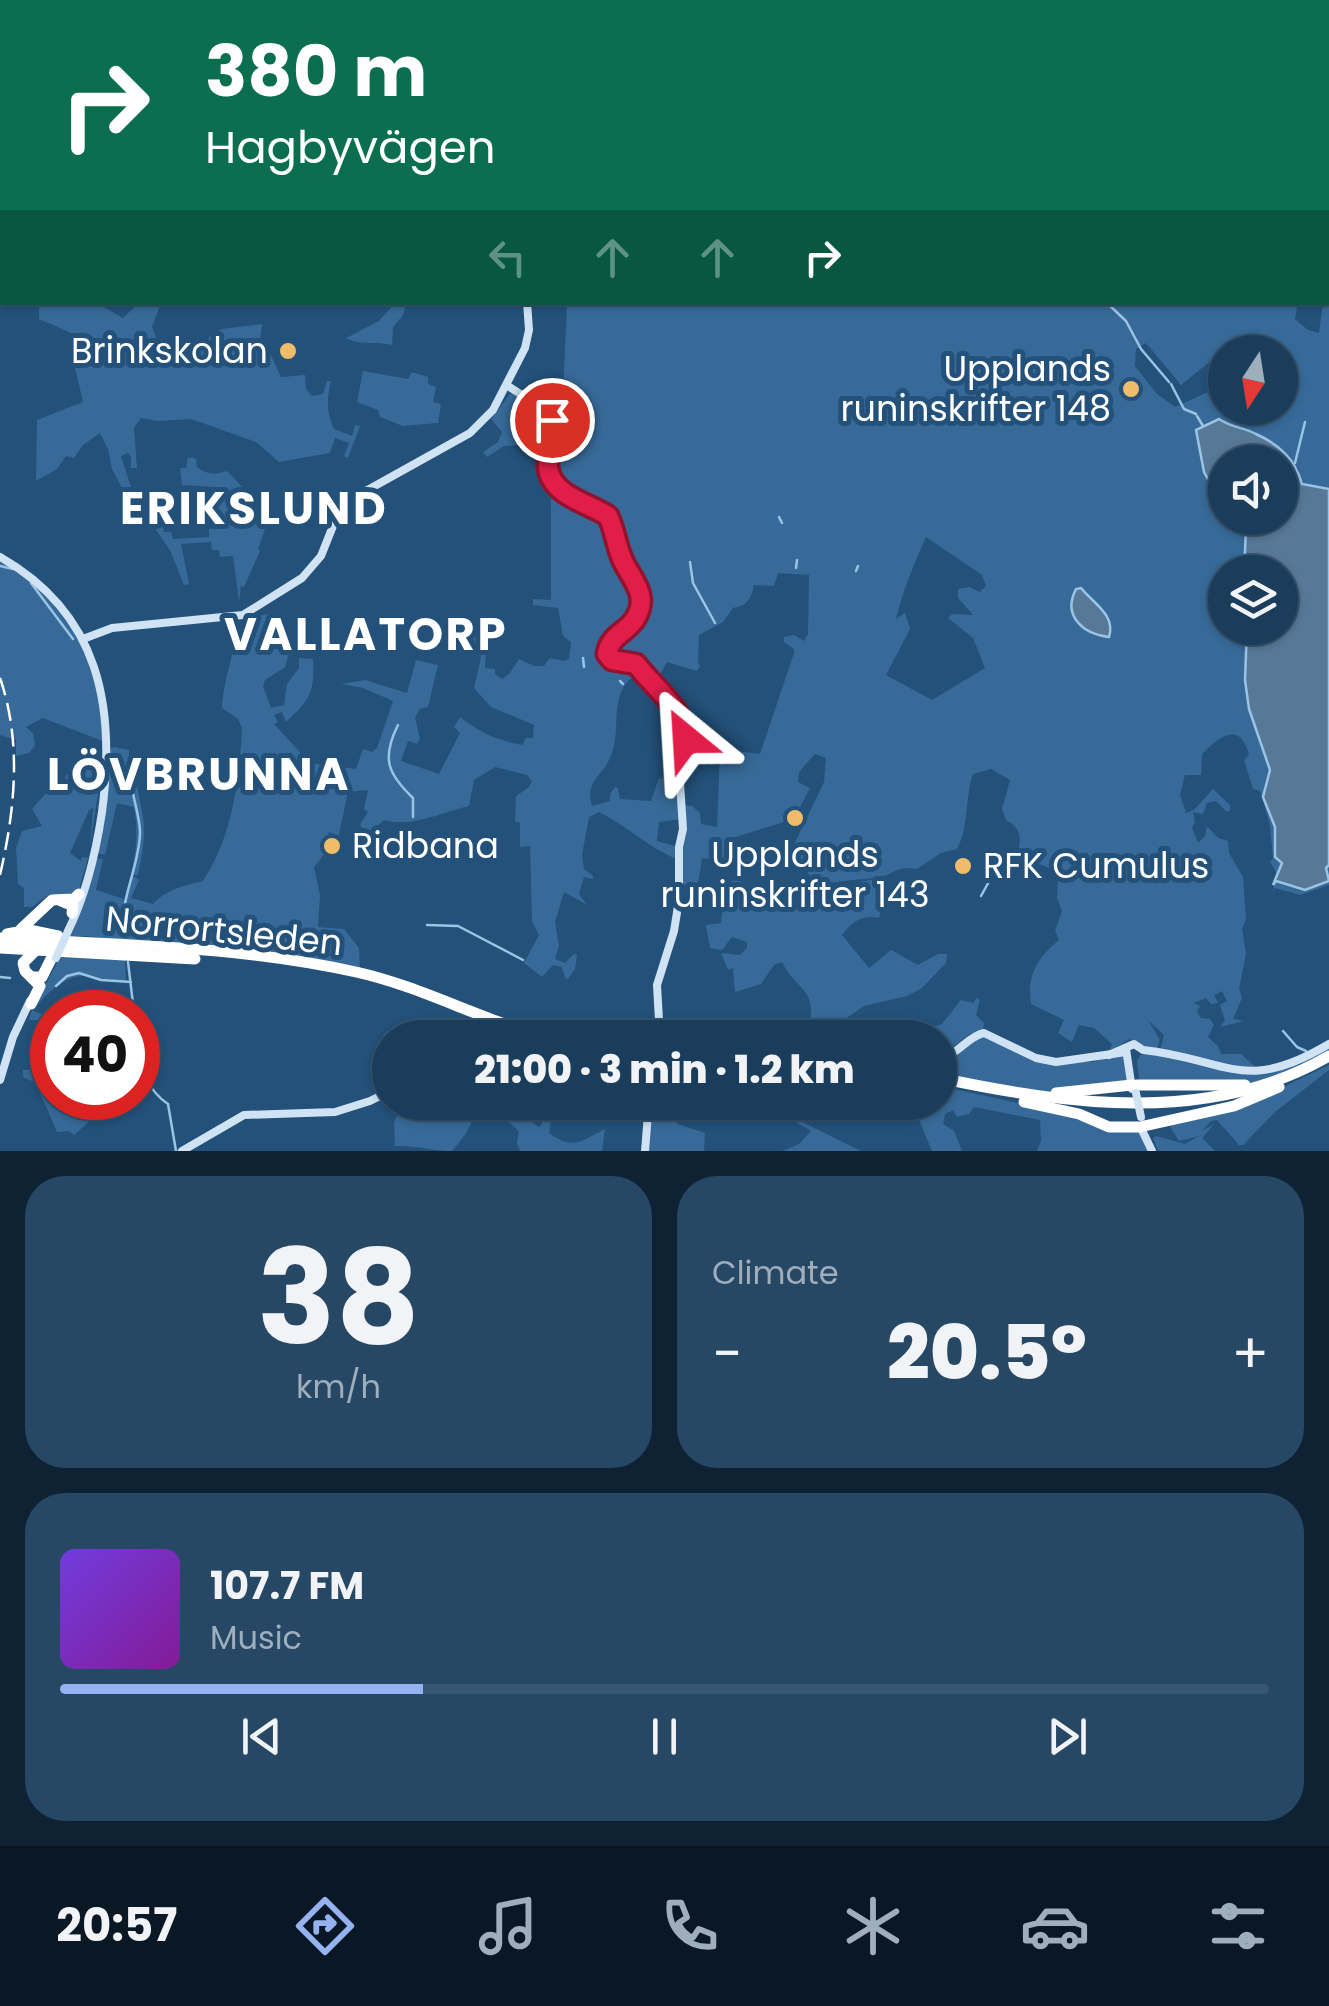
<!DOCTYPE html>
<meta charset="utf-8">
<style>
:root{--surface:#1a3d5c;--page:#274865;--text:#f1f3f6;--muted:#9faebb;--line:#385672;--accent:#95b2f1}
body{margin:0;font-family:Poppins,sans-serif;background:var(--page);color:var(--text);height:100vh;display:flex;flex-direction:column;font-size:38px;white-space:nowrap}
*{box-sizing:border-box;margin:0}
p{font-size:32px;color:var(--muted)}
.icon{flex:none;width:55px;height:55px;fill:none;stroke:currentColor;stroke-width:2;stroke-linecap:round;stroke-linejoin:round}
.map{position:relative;height:1151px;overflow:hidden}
.side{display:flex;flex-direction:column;gap:25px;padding:25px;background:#0e2233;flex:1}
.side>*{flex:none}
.banner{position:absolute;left:0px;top:0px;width:1330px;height:305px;box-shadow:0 2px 8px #0004,0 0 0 2px var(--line);background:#0b6e4f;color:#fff;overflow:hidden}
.needle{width:65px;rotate:192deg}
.buttons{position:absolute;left:1208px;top:335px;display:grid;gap:20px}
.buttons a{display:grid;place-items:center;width:90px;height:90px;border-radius:50%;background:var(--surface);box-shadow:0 2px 8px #0004,0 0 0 2px var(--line);font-size:50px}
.speed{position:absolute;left:30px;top:990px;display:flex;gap:20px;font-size:50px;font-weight:700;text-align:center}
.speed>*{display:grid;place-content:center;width:130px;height:130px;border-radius:50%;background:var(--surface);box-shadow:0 2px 8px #0004,0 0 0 2px var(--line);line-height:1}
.speed .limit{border:15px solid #d22;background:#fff;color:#111}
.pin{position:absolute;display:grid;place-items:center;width:85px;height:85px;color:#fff;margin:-42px;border:5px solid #fff;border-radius:50%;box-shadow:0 2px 10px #0007}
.me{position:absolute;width:110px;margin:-55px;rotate:333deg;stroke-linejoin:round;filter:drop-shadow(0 0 8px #0008)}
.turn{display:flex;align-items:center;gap:35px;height:210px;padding:0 40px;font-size:45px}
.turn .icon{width:130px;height:130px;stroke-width:2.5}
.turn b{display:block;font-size:70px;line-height:85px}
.lanes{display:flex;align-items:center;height:95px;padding:0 40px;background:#0003;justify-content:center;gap:50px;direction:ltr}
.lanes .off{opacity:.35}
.big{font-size:75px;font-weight:800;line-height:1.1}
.side .tile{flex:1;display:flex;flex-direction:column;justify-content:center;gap:15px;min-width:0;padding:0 35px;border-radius:40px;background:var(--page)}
.side .dial{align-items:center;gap:0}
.dial b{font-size:130px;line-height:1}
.song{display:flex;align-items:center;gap:30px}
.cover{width:120px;height:120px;border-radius:15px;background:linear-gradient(135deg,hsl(260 70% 55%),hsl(290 70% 35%))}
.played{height:10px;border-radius:5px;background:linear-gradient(90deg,var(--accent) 30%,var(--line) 30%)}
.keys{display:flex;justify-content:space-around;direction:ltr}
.heat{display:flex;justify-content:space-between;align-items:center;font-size:55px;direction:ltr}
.side .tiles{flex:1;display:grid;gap:25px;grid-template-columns:1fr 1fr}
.tile:last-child{grid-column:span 2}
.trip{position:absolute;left:372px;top:1020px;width:585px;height:100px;border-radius:50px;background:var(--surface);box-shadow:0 2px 8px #0004,0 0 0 2px var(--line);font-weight:800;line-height:100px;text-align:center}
.tabs{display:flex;height:160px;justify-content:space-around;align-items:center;background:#0a1825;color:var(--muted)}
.tabs .icon{width:70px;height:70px}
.tabs .active{color:var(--accent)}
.tabs b{font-size:45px;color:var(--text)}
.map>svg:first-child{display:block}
</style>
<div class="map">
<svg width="1329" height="1151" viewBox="0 0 1329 1151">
<rect width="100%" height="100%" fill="#23517a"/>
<g fill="#376a98" fill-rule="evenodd">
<path d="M1143,0H1329V489L1301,485L1298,468L1219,419L1215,496L1225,510V518H1232L1246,529L1244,572H1225V628H1247L1264,757L1270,770L1263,797L1275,827V857L1305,869H1315V875L1316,869L1329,865V885L1300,895L1275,888L1273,893L1276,872L1270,862L1273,858L1270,825L1260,791L1253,789L1244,760L1249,755C1240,720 1219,737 1202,754L1201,775H1185L1180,795L1186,813L1194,810L1213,789L1230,805V811H1226L1216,801L1207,803L1203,814L1193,812L1195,822L1192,828L1198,843L1205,836L1207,826L1218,838L1228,841L1229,853L1243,877L1246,919L1242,929L1246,954L1239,989L1242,998L1233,1019L1244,1021L1220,1027L1225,1020L1220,1005L1227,1001L1222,991L1214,995L1218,1003L1211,1004L1206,998L1194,1003L1200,1006L1197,1011L1201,1018L1210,1019L1214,1025L1208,1037L1218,1046L1221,1054H1241L1259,1070L1241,1069L1160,1050L1164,1035L1148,1020L1160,1040L1157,1049L1147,1048L1130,1039L1109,1051L1112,1044L1094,1028L1079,1025L1072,1042L1058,1033L1064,1020L1031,1004C1026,976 1038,957 1059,940L1055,931L1062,911L1057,898L1058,874C1047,864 1031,863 1017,856C1021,839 1023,829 1006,820L1002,809L1010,780L991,769L973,774C965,798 969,827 957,849L941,853L917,869C895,866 898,873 879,877C857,881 837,879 816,888L804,865L796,867L791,862L790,853L824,782L826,758L815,754L799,772L798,782L810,788L794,819L732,838L723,858L718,855L717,860L702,858L697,891L682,884L683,805L692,806L700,813L701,824L717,827L720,753L728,750L760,754L794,653V649L784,642V637L794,635L804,641L808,634L809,575L778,573L774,586L754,585C751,599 747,606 733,608L723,622L699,635L698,662L700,666L697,671L667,662L655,684L644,669L617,660L608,653L642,606L612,522L557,483L549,468L555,426L527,395L533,386L549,397L563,394L567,303L1298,302L1295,319L1308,330L1319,333L1323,303L1328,302V2H1141ZM1146,343L1181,385L1217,356V388L1175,407L1157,394L1135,366L1136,349ZM1225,352H1280V408H1225ZM926,537L982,575L986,586L980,592L969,587L958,589V598L973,615L952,614L948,618L973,638L985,668L932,700L886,675L910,629L905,613L896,619C903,590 914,564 926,537Z"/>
<path d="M396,302L406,303L403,315L393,327L392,345C375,341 361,346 346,338L379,321Z"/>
<path d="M39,303H97L123,318L139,303H161L152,327L158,342L175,357V343L184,342L193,349L221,329L262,324L259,349L270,353L281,377L305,375L306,389L312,396L323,394L327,381H331C327,398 326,413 334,429L352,436L355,425L360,426L348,458L344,456L349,443L335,438L330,453L279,462L256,442L191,419L157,421L141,418L134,428L137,468H131V456L128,453L121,456L136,503L131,505L112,469L108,449L100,433L83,445L74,458L66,456L57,469L36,481L37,420L83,402L70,346L76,335L39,319Z"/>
<polygon points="363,371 408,379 412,372 428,377 428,384 436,387 433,402 441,404 438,423 403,426 380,417 378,410 357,402"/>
<path d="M513,390C538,407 554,410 549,443L504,446L487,457L483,452L498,442L502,432L491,419Z"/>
<path d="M188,457L196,459L197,467C207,475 216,475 227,471L248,493L264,498L270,506L262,526L265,529L258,549L260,551L244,587L241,586L239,602L233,556L220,557L219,550H212L211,542L181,544L189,584L184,585L170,550L147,517L152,516L156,525L163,524L164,532H171L173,539L209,537V529L216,528L219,517L215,487L182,485L180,468H186Z"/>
<path d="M551,480L606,517L639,604C629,623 614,632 603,650L604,654L635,666L640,673C605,689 624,729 610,758C601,778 585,781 592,806L610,801V794L615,787L618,788L620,799L651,801L659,778L679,780L681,819L659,822L657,841L678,847V860C648,847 628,827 599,812L589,817L582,855L584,869L593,876V879L584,877L579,894L587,905L564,892L555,922L559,946L555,959L565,963L574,954L577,955L575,969L568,979L565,978L562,967L553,965L542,977L524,963L539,935L532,921L530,846L520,847V823L515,821L516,796L529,787L532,781L527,775L495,767L474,780L469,806C442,812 413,828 384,820L366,837L360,824L368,812L364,809L368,790L348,792L334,858L326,857L330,834L338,835L329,832L325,853L314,867L320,895L318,927L344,929L359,948L360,969L84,936L68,937L96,858L103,859L96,890L124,899C134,868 140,839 134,807L117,803L105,855L98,853L110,749L114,747L129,750V759L136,761C134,781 140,797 143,817C146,837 142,856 138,875H132L139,880L131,898L153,904C165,890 185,885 203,881C233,835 239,781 242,728L238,719L222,708C222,690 237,628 248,618L274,613L286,618L275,642L289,653L285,667L265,680L263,686L271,708L284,705L287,684L299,668V658L313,659C315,692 310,700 286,722L282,712L274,715L278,722L274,724L310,763L356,769L363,749L372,752L377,748L393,701L363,688L341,684L365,680L407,693L416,660L438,665L428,707L420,709L415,717L420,739L417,744L408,741L401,761L439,774L460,733L454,727L460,717C480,733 497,740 522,745L526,738H533L534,725L491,707L474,688L481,657L472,636L479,628L492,634L486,647L485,668L495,669V674L502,679L509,674L519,659L534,666H544L550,658L564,661L569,659L571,642L563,636L558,608L533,605V599L551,600Z"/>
<path d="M0,562C45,584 83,633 97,680C102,699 102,722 105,742L43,718L26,727L33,733L35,746L29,753L16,756V740L0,735Z"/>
<polygon points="87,747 88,768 102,767 90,846 93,808 89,810 70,853 81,861 82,857 88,858 78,893 47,896 32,907 24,907 24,888 18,884 16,848 22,831 42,826 32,809 48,791 55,792 64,786 66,775 75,770"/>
<path d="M881,878L885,894L879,918C862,914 851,923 842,935L869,968L891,950L918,965L938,954H947L946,963L922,988L907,996L864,1006L829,1030L810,1022C816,988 795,989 782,962L774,965L761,984L735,992L733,968L728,970L721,953L740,955L747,948V942L732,937L722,950L710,948L706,925L721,923L723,900L720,898L732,881L738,880L783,902L810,892L812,895L828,887L845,891L851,897L860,882Z"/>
<path d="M62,953L125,960L126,982C111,982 100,978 86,976C65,974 44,996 33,1011L48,1016L49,1040L52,1041V1065H49V1071L52,1074V1098H108L105,1103H94L91,1120L74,1135L69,1131L57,1132L36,1083L23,1077V1070H42L43,1051L39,1049L44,1020H29L31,1013Z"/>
<polygon points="977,998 980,1000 976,1015 984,1023 983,1031 970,1034 944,1053 940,1053 940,1038 918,1038 922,1030 942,1024 961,1000 973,1003"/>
<polygon points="986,1035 1043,1062 1093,1062 1118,1054 1125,1059 1128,1081 1045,1092 940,1075 940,1059"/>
<path d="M1329,1046V1052C1305,1069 1271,1080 1241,1084L1139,1080L1137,1060L1141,1055L1148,1054L1274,1072L1303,1061Z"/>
<polygon points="1329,1065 1329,1070 1275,1112 1243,1145 1239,1145 1217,1120 1211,1121 1202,1131 1214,1124 1202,1138 1215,1151 1158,1151 1153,1138 1156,1136 1185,1144 1199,1136 1179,1141 1168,1123 1262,1097"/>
<polygon points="940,1086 1137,1129 1149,1151 1037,1151 1041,1141 1040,1120 974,1107 969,1114 957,1117 953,1110 945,1114 943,1124 954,1131 962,1151 932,1151 915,1110 906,1108 903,1103 940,1102"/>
<path d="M404,1103H473C477,1121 464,1137 452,1151C432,1151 415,1145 395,1146L394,1122Z"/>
<path d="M487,1103H507L519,1114L526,1112L528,1120L539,1127L542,1124V1111L549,1103H554L549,1133C574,1151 581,1141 605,1129L602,1151H520L517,1143L519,1131Z"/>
<polygon points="674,1103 680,1103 677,1124 705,1133 704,1151 646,1151 650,1108"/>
<polygon points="774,1103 791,1103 791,1106 799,1107 802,1122 861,1151 783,1151 799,1144 811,1131 780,1113"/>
</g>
<g fill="#577897" stroke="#9ac4e6" stroke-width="2.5">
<path d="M1219,419C1232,428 1243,427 1256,434C1280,445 1295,459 1302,484L1329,489V865L1326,868L1329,881L1305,890L1276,881L1273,885L1282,863L1275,857V827L1263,797L1270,770L1249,709L1245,680L1247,628H1280V572H1244L1246,529L1232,518H1280V462H1225V510L1204,472L1196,430Z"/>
<path d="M1081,588C1094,604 1116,615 1109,637C1083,634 1062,616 1076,589Z"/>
</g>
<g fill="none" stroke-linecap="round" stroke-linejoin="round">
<g stroke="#9ac4e6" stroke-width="2.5">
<polyline points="1106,302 1126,321 1141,349 1169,382"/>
<polyline points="1171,384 1184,409 1196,414"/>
<polyline points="1197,416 1203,426"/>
<polyline points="1295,463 1305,422"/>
<polyline points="779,517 782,523"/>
<polyline points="690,562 693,583 715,623"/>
<polyline points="0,566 13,569"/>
<polyline points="796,568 797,560"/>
<polyline points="856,571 858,566"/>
<polyline points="31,583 73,639"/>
<polyline points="583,658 584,667"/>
<polyline points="620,681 623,684"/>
<path d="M398,725C381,759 388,774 413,798V817"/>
<polyline points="981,896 997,867 1014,859"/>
<polyline points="427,925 458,926 523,960"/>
<path d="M124,927C120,899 140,864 140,832C140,812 127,786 133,769"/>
<polyline points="128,962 134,1012"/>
<polyline points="0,977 10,978"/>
<polyline points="56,986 67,976 79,973 101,980 131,982"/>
<polyline points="1283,1031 1297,1047 1306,1051"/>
<path d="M138,1042C141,1069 147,1090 168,1104L176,1151"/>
</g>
<g stroke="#cfe3f4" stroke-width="8">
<polyline points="173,0 176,2"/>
<polyline points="613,0 613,2"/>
<path d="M508,386L544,409L552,420L548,469L556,484L581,504L607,516C615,530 616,546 623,561C632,580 650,596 635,619C626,633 611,635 607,654L612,661L637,664L646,679L675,706L686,739L680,783L683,829L679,847V900L674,931L657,985L660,1038"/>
<path d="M0,557C100,614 116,707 102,812C96,852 86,895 68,931"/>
<polyline points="83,639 112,628 243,615 302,578 321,556 335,521 355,497 470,433 493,410 525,348 529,330 527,302"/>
<polyline points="661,1036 699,1037 767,1026 847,1038"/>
<polyline points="1126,1049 1132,1089"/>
<path d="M1109,1055L1134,1044L1143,1050C1228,1059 1243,1095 1329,1044"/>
<path d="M940,1057C958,1056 966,1037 984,1033L1036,1058L1056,1062L1126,1052"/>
<polyline points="0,1080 13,1037 30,1001"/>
<polyline points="1140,1126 1152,1151"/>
<polyline points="182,1151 244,1115 335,1112 370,1101 390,1091"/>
<polyline points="645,1151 649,1102"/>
</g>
<g stroke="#fff" stroke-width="11">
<polyline points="61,901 73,906 72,913"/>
<polyline points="21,929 52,900 74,899 79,894"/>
<polyline points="7,934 29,930 58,936"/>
<path d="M0,938C118,945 241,946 356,972C424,987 484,1022 551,1038"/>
<polyline points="0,948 195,959"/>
<polyline points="32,977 42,977 51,959"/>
<polyline points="31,1004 40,986 25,971 23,963 36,950"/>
<path d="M940,1078C1068,1105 1211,1125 1329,1056"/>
<polyline points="1136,1085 1245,1085"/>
<polyline points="1056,1093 1132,1085"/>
<polyline points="1024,1102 1079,1114 1109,1127 1140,1127"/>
<polyline points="1144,1126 1234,1106 1279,1087"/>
</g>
<g stroke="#fff" stroke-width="2.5" stroke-dasharray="18 8" stroke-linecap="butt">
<polyline points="42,2 43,0"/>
<polyline points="0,298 2,290"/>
<path d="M0,678C22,742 15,810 0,875"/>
</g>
<g stroke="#cfe3f4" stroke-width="8">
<polyline points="56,958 68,931"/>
<polyline points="1136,1093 1141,1117"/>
</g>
</g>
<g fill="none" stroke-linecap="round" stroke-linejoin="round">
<defs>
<path id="route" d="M552,420C554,435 547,451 548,467C551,496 589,503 608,516C615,530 616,546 623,561C632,580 650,596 635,619C626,633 610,635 607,654L612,660L636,664C655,689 683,707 686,739"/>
</defs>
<use href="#route" stroke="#92132f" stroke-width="25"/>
<use href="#route" stroke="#e11d48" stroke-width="18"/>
</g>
<g fill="#efbd69" stroke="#23517a" stroke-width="4">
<circle cx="288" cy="351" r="10"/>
<circle cx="1131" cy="389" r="10"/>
<circle cx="795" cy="818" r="10"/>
<circle cx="332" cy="846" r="10"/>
<circle cx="963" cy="866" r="10"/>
</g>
<g text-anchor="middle" stroke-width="10" stroke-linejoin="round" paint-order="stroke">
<g font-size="35" fill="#fff" stroke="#23517a" text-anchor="end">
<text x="268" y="363">Brinkskolan</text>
<text x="1111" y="381">Upplands<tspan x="1111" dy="40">runinskrifter 148</tspan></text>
<text x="352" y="858" text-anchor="start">Ridbana</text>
<text x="795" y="867" text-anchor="middle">Upplands<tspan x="795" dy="40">runinskrifter 143</tspan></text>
<text x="983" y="878" text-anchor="start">RFK Cumulus</text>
</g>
<g font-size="35" fill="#fff" stroke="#23517a">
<text transform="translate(224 931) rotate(6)" y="12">Norrortsleden</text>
</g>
<g font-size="45" font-weight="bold" letter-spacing="2.5" fill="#fff" stroke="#23517a">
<text x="254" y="524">ERIKSLUND</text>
<text x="366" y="650">VALLATORP</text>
<text x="199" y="790">LÖVBRUNNA</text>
</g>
</g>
</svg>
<div class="buttons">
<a><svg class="needle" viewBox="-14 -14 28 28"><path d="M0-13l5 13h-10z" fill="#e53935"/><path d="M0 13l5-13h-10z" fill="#9faebb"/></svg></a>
<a><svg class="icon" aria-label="sound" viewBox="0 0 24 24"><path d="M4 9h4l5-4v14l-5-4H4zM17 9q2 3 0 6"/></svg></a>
<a><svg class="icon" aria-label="layers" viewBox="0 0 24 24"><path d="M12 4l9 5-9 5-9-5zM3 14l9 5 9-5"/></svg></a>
</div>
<div class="speed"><div class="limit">40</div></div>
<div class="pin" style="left:552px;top:420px;background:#d93025"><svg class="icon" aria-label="arrive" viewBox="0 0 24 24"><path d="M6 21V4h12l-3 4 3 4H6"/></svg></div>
<svg class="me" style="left:686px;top:739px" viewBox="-20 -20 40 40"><path d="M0-17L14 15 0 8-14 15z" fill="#e11d48" stroke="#fff" stroke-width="4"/></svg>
<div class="trip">21:00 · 3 min · 1.2 km</div>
<div class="banner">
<div class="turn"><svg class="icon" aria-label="right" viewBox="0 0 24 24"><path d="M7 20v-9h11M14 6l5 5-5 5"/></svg><div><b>380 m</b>Hagbyvägen</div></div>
<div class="lanes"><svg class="icon off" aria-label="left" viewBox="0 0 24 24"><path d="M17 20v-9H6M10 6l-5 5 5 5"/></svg><svg class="icon off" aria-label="ahead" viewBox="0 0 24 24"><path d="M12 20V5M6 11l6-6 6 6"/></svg><svg class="icon off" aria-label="ahead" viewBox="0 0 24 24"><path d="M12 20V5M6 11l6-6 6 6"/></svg><svg class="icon" aria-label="right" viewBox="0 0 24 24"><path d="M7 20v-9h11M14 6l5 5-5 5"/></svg></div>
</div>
</div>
<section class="side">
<div class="tiles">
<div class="tile dial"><b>38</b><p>km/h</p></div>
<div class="tile"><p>Climate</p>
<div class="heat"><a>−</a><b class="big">20.5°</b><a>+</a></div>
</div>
<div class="tile">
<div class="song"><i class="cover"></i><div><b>107.7 FM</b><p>Music</p></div></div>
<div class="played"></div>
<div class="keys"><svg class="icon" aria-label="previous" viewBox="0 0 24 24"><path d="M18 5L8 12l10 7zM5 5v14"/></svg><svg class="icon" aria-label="pause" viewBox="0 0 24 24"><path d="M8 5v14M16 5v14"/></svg><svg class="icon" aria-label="next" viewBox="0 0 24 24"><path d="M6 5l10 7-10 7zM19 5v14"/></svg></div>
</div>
</div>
</section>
<nav class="tabs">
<b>20:57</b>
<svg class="icon active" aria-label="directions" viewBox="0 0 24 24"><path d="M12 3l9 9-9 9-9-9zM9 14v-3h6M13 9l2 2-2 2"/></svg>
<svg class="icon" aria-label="music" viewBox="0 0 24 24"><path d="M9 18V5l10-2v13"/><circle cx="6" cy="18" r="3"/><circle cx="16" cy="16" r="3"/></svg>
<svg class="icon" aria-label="phone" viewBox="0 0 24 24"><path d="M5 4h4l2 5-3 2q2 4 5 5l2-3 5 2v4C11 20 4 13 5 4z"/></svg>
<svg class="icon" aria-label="climate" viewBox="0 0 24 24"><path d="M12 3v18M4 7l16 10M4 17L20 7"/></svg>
<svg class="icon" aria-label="car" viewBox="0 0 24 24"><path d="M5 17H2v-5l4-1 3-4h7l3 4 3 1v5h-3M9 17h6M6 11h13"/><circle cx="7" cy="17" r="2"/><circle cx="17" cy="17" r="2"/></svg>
<svg class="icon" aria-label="filters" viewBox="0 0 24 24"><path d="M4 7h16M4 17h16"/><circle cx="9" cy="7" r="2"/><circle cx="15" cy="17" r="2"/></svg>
</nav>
